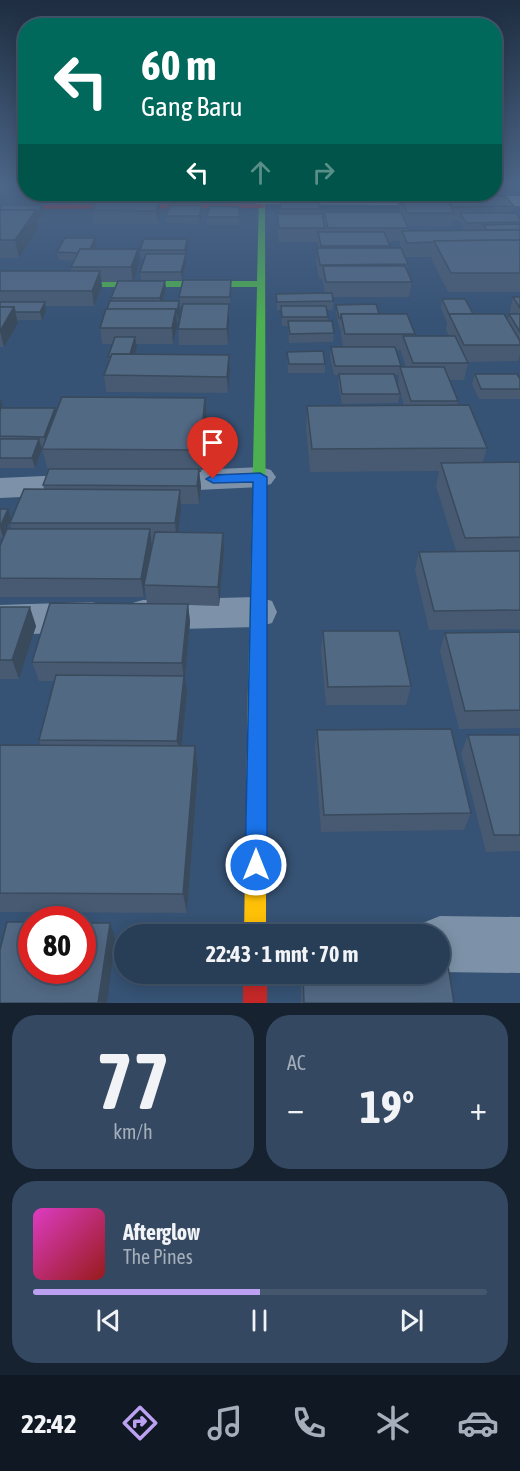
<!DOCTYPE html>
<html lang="id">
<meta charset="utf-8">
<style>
:root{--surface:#283e57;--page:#344961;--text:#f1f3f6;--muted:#a5aeba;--line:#44576d;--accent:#bca0f2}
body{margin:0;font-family:"Asap Condensed",sans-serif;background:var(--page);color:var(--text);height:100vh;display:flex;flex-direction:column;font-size:22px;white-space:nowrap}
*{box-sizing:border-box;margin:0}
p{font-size:20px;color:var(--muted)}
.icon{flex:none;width:33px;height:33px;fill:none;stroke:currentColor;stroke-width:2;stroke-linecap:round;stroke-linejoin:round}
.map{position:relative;height:1003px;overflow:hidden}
.details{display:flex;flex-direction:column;gap:12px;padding:12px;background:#162230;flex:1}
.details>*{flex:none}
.guide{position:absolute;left:18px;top:18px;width:484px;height:183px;border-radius:24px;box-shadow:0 3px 15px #0003,0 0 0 2px var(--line);background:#00695c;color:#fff;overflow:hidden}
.speed{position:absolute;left:18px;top:906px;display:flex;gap:12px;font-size:30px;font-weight:700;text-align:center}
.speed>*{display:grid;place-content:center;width:78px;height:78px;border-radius:50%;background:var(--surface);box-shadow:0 3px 15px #0003,0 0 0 2px var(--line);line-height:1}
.speed .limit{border:9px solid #d22;background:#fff;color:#111}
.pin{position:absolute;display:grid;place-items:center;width:51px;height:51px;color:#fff;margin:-62px -26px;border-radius:50% 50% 50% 0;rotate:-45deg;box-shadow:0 0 6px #0007}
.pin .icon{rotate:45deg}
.me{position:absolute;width:66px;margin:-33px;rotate:0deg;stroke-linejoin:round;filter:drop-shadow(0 0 4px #0008)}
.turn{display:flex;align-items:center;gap:21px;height:126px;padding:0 24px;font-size:27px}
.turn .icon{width:78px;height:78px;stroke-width:2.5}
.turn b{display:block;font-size:42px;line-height:51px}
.lanes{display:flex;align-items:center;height:57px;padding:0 24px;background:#0003;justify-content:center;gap:30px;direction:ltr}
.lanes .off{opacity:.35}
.big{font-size:45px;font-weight:700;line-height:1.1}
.details .widget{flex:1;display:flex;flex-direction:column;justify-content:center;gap:9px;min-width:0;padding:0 21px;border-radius:24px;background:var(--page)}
.details .dial{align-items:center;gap:0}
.dial b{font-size:78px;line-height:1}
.song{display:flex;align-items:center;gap:18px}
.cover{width:72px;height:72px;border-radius:9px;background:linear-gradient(135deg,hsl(310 70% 55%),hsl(0 70% 35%))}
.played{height:6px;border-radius:3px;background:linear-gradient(90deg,var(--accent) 50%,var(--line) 50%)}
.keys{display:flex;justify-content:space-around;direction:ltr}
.heat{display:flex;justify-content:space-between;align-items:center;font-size:33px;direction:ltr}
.details .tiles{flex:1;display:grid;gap:12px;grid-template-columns:1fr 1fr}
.widget:last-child{grid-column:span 2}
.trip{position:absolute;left:114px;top:924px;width:336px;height:60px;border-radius:30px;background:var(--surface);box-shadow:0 3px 15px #0003,0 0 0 2px var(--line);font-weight:700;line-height:60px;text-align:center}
.menu{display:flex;height:96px;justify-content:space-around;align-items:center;background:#101923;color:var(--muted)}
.menu .icon{width:42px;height:42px}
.menu .active{color:var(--accent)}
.menu b{font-size:27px;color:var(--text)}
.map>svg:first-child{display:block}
</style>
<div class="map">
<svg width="520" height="1003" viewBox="0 0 520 1003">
<rect width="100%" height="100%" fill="#365274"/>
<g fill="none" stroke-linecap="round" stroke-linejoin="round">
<g fill="#7d92a8" fill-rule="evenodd">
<polygon points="262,195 520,196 520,206 256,204 254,200 256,196"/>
<polygon points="260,467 271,470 276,477 271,484 260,487 154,492 143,489 138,482 143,475 154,472"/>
<polygon points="87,474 98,477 103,484 98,491 87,494 0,498 0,478"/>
<polygon points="258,597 272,601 277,612 272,623 258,627 143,630 129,626 123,615 129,604 143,600"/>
<polygon points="92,602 106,606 112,617 106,628 92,632 0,635 0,605"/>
<polygon points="440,916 520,917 520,973 440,972 440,934 416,934 420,924"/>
</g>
<polygon fill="#4caf50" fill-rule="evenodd" points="259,194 265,194 266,686 263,691 257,693 251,691 248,686 257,287 0,287 0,281 257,281"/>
<polygon fill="#ffc107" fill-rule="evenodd" points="257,679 263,681 266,686 266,934 244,934 248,686 251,681"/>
<g fill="#c62828" fill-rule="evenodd">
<polygon points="0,205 262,204 266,206 262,208 0,209"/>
<rect x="243" y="974" width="24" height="29"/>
</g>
</g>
<g fill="#475a72" fill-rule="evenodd">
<polygon points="0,182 26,182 26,191 23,194 0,194"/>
<polygon points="26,194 52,194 51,195 27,195"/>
<polygon points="124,194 162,194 159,201 161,214 158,224 94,224 92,210 124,201"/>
<polygon points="172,194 232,194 231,204 171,203 171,196"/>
<path d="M279,194H372L371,195L317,196L320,209V214L324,221V212H400L398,206L399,195H380L379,194H444L446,198V196L514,206L512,213L520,218V292H448L431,259L432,257H405L400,245V241L388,242L390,248L408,264L407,270L412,282L409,297H333V310H327L328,321L334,333L333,342L289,343L288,326H282L281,310H277L276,294L325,293L322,279H319L316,262L318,242H279L277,227V214H280ZM453,220H459L465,230L408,231L407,226H452Z"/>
<polygon points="0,206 44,212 38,222 39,227 19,258 0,258"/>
<polygon points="202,206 202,214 200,224 166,223 166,216"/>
<polygon points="239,214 239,225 207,225 207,217"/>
<polygon points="95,238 96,246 95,249 139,264 133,281 165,281 166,289 163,301 179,301 180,310 178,321 177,321 173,344 136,344 137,347 134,354 229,355 230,371 228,393 106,392 104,375 109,361 108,357 113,344 102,344 100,328 112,301 111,298 117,282 101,282 102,286 94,306 45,306 46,311 42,320 18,320 18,323 4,347 0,347 0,271 71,271 71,267 74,261 59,260 57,252"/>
<polygon points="187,239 188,246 186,257 186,262 182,280 141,280 140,272 144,258 141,258 140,250"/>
<polygon points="231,280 228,345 179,345 178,329 182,306 180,306 179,297"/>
<path d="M513,297H520V355V354L518,361L467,362L468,363L464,380H450L458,401L457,405L487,448L483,462H520V629L429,630L415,570L419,552L456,551L436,486L439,471L310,472L306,428L307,406H404L398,384L399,375H394L400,394L398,403L342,404L338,384L339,375H334L330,357L331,347H343L340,327H339L336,313V305L379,314L415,334V336H449L446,330L447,323L441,308L442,299L473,314L508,320ZM396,350H401V352L406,367H401Z"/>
<polygon points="287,352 325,364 325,373 288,373"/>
<polygon points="475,374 520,379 520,399 479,399 472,384"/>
<polygon points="0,397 3,408 55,408 56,412 207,420 201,472 199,472 201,487 199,504 181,504 178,532 224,551 219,606 188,605 190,622 185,677 187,694 181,746 195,746 198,769 187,913 0,912 0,745 41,746 39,740 54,681 39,681 32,662 147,604 145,589 144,597 0,597 0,546 11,529 10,523 3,538 0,538 0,509 11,519 44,489 43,485 48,471 42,449 35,468 0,468"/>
<polygon points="0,607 36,626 19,679 0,679"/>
<polygon points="323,631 411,686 406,705 326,705 321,650"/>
<polygon points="520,632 520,728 459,729 440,651 445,633"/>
<polygon points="317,730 471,813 464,830 321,832 315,748"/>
<polygon points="468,735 520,735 520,851 486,852 461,753"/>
<polygon points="301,974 440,974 454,1003 301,1003"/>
</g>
<g fill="#394a5c">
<polygon points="26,182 26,191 23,194 21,187"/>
<polygon points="159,194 162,194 159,201 161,214 158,224 156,211 159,202"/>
<polygon points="43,205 44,212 38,222 39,227 19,258 15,240 36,210"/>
<polygon points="202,206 202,214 200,224 199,216"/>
<polygon points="95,238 96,246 90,261 88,253"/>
<polygon points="187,239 188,246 186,257 186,262 182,280 181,272 185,255 185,250"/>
<polygon points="138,249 139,264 133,282 131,267"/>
<polygon points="100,271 102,286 94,306 92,291"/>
<polygon points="165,281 166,289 161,307 160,298"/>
<polygon points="179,301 180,310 178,321 177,313"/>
<polygon points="45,302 46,311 42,320 40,312"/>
<polygon points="229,304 229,319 228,345 227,329"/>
<polygon points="14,307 18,323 4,347 0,331"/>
<polygon points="176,309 177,325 173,344 172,328"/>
<polygon points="135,337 137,347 131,367 129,358"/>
<polygon points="229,355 230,371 228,393 227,377"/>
<polygon points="0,397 3,408 0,414"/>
<polygon points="205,398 207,420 201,472 200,450"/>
<polygon points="55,408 58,418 47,447 44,437"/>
<polygon points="39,439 42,449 35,468 32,458"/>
<polygon points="199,469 201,487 199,504 197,486"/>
<polygon points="180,490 181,508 177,542 175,523"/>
<polygon points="8,509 11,519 3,538 0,527"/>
<polygon points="150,529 152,548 144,585 145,589 144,597 141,579"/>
<polygon points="223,533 224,551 219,606 218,587"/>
<polygon points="188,604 190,622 185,677 187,694 180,758 177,741 184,680 182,663"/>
<polygon points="30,607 36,626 19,679 12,660"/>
<polygon points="195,746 198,769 187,913 183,894"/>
<polygon points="110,923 115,938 107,1003 98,1003"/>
</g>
<g fill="#526984" stroke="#394a5c" stroke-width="1.5">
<polygon points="0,182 26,182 21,187 0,187"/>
<polygon points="124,194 159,194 158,195 123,195"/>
<polygon points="172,194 231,194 231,196 171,196"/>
<polygon points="279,194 316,194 320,209 281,209"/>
<polygon points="400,194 444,194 454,213 407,213"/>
<polygon points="446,196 505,196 514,206 453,207"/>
<polygon points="97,201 159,201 156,211 92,210"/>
<polygon points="1,205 43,205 36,214 36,210 0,210"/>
<polygon points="169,206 202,206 199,216 166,216"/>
<polygon points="209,206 239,207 239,217 207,217"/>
<polygon points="0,210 36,210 15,240 0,240"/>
<polygon points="324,212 401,212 408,228 328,228"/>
<polygon points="460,213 516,213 520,218 520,222 466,223"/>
<polygon points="277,214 322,214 325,228 279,228"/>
<polygon points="520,224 520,230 487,230 483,225"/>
<polygon points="520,230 520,240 434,241 434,242 407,243 402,231"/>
<polygon points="318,232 384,232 390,246 321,246"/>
<polygon points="65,238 95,238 90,249 80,249 78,253 57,252"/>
<polygon points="144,239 187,239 185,250 140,250"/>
<polygon points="520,240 520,273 451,273 434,241"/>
<polygon points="317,248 401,248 408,264 320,265"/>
<polygon points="80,249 138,249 131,267 71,267"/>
<polygon points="146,254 186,254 181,272 140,272"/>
<polygon points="323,266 405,266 412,282 326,282"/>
<polygon points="0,271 100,271 92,291 0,291"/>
<polygon points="183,280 231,280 230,297 179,297"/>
<polygon points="118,281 165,281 160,298 111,298"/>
<polygon points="332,293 333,301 277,302 276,294"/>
<polygon points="513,297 520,297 520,308"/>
<polygon points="442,299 465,299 473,314 449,314"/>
<polygon points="110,301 179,301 177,313 176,313 176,309 107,309"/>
<polygon points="0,302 45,302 40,312 15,312 14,307 0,307"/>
<polygon points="183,304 229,304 227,329 178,329"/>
<polygon points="376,304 379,314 341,314 341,318 339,318 336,305"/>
<polygon points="281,306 326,306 328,317 282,317"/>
<polygon points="0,307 14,307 0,331"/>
<polygon points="106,309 176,309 172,328 100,328"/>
<polygon points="341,314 407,314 415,334 345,334"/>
<polygon points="449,314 504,314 520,341 520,345 464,345"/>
<polygon points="509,314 520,314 520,332"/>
<polygon points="288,321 332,321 334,333 290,334"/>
<polygon points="403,336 455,336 468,363 413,363"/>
<polygon points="115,337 135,337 130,354 112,354 110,357 108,357"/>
<polygon points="331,347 395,347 401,366 335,366"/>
<polygon points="323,351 325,364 289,364 287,352"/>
<polygon points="112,354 229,355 227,377 104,375"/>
<polygon points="400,367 444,367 458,401 411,401"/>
<polygon points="339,374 394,374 400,394 342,394"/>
<polygon points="475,374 517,374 520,379 520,389 481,389"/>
<polygon points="62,397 205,398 200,450 42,449"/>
<polygon points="469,405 487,448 312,449 307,406"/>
<polygon points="1,408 55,408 44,437 0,436 0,411"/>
<polygon points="0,439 39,439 32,458 0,458"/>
<polygon points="520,462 520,537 465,538 441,463"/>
<polygon points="49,469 199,469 197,486 43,485"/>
<polygon points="24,489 180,490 175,523 10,523"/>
<polygon points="0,509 8,509 0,527"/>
<polygon points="7,529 150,529 141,579 0,578 0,546"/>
<polygon points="155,532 223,533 218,587 144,585"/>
<polygon points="520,551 520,610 434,611 419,552"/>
<polygon points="50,603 188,604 182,663 32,662"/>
<polygon points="0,607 30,607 12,660 0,660"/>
<polygon points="323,631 399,631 411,686 328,687"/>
<polygon points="520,632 520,710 465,711 445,633"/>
<polygon points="56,675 184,676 177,741 39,740"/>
<polygon points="451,729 471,813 324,815 317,730"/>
<polygon points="468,735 520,735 520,835 494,835"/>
<polygon points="0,745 195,746 183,894 0,893"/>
<polygon points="7,922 32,922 32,970 82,970 82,923 110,923 98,1003 0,1003 0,950"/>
<polygon points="440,960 447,960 454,1003 304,1003 303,974 440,974"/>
</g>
<linearGradient id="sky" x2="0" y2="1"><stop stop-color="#1e2d40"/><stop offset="0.57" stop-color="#4c6688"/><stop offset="1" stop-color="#4c6688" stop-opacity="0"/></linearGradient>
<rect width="520" height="322" fill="url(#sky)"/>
<polygon fill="#1a73e8" stroke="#114b97" stroke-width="1.5" points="260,473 267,477 267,865 264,873 256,876 249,873 245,865 253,482 213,483 206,479 213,475"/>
</svg>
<div class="speed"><div class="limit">80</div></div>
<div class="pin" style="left:213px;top:479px;background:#d93025"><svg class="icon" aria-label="arrive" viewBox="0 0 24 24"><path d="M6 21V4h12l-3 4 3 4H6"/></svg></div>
<svg class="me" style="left:256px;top:865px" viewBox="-20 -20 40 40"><circle r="17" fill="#1a73e8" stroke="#fff" stroke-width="3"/><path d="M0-11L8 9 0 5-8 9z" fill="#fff"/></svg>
<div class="trip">22:43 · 1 mnt · 70 m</div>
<div class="guide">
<div class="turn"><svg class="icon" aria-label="left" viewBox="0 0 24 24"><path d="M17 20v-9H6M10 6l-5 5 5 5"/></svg><div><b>60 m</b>Gang Baru</div></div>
<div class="lanes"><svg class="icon" aria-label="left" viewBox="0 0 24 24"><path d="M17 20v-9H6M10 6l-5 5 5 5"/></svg><svg class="icon off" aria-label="ahead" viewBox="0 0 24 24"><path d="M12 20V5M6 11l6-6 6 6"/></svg><svg class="icon off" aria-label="right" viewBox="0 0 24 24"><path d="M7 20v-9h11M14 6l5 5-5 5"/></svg></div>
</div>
</div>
<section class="details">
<div class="tiles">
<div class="widget dial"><b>77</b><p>km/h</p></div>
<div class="widget"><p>AC</p>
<div class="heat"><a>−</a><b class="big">19°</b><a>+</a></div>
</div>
<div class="widget">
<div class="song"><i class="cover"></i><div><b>Afterglow</b><p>The Pines</p></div></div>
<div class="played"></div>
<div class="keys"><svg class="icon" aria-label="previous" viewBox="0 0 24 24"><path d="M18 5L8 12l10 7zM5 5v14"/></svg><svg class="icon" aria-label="pause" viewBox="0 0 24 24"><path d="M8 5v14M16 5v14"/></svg><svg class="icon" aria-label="next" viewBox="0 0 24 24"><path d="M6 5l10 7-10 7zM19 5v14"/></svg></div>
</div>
</div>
</section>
<nav class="menu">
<b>22:42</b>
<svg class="icon active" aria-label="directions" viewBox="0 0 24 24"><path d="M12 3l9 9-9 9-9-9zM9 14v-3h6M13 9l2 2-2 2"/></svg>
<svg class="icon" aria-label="music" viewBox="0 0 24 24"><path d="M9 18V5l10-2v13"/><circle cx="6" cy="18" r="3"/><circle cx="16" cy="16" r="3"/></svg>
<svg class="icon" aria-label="phone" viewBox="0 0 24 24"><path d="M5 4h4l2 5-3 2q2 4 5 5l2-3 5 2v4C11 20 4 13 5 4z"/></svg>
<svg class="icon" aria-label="climate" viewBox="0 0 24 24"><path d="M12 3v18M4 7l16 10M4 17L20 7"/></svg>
<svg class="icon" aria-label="car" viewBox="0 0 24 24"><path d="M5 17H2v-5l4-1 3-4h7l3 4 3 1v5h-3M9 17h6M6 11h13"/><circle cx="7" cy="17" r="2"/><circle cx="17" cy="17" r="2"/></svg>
</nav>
